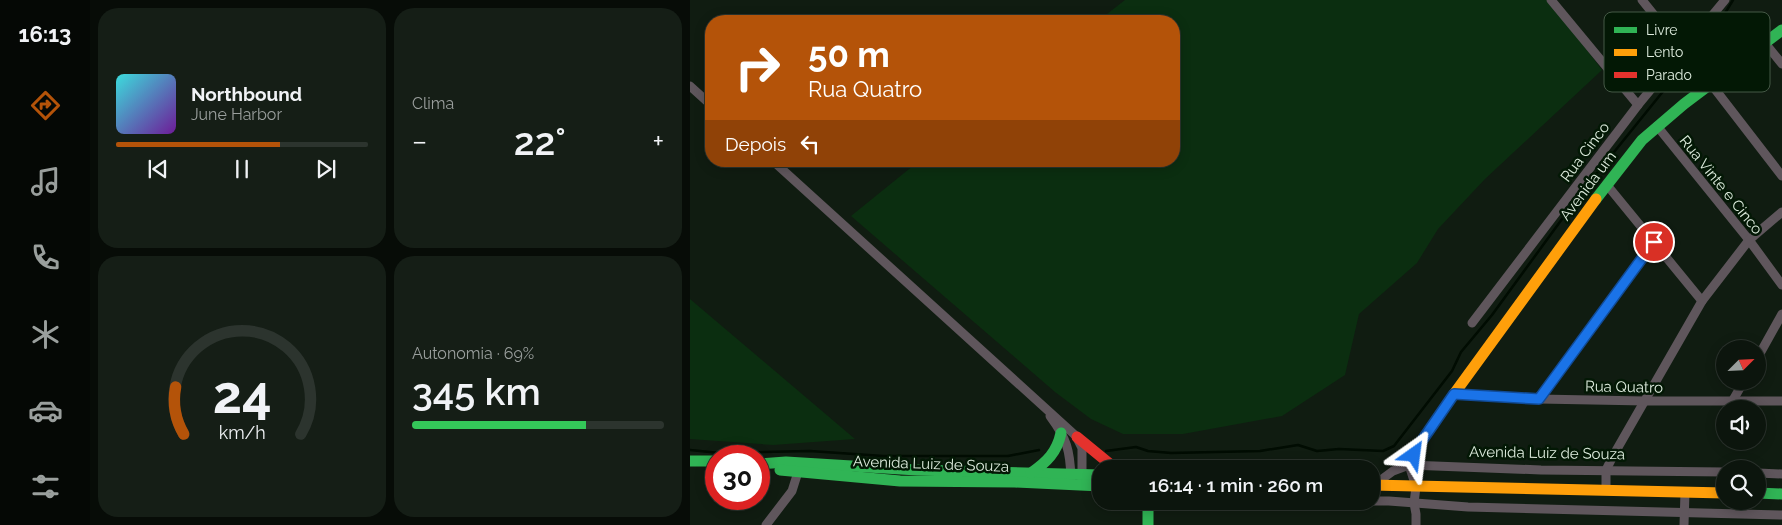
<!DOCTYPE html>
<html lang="pt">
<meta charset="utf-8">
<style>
:root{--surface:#0c150d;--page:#151e16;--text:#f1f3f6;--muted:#9a9f9d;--line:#2c342e;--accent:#b45309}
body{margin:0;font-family:Raleway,sans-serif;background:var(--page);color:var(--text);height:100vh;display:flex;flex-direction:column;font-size:19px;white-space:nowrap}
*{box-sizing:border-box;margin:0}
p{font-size:16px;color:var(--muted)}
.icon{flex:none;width:28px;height:28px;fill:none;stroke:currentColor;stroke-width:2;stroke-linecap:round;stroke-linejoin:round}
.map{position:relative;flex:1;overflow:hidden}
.panel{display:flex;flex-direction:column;gap:8px;padding:8px;background:#070c07;width:600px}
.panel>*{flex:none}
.hud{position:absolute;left:15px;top:15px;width:475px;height:152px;border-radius:20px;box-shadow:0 2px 12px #0003,0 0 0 1px var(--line);background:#b45309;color:#fff;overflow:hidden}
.needle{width:32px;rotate:66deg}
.buttons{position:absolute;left:1026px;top:340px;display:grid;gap:10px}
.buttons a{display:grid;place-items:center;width:50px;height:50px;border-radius:50%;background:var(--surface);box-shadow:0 2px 12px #0003,0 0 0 1px var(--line);font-size:25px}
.speed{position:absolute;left:15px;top:445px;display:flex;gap:10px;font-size:25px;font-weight:700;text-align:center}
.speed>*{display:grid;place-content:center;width:65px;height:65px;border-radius:50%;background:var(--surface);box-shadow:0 2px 12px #0003,0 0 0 1px var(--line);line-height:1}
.speed .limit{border:8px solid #d22;background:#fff;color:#111}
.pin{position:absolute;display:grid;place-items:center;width:42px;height:42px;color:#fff;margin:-21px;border:2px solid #fff;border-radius:50%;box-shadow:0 1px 5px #0007}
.me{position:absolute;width:55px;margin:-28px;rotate:31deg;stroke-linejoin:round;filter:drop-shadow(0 0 4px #0008)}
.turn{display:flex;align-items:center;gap:18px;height:105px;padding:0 20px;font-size:22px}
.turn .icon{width:65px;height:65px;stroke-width:2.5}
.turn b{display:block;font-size:35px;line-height:42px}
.then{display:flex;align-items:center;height:48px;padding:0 20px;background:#0003;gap:10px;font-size:19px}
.big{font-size:38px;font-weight:600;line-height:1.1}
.panel .card{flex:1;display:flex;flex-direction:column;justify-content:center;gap:8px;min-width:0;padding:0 18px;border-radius:20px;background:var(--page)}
.panel .dial{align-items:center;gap:0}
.dial svg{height:130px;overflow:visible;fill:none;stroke:var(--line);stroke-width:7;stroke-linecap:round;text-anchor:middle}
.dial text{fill:var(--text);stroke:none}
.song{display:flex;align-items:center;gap:15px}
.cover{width:60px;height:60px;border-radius:8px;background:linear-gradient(135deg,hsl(180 70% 55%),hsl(280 70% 35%))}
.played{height:5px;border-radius:2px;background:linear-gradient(90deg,var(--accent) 65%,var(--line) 65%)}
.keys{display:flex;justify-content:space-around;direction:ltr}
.heat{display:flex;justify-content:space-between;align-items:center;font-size:28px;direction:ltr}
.charge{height:8px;border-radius:4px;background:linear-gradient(90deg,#34c759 69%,var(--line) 0)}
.panel .tiles{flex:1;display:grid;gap:8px;grid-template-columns:repeat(2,1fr)}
.trip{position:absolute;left:402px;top:460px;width:288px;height:50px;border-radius:20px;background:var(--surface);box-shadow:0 2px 12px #0003,0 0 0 1px var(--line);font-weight:600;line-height:50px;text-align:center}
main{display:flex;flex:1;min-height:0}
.dock{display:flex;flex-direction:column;width:90px;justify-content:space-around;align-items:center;background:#050805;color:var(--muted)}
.dock .icon{width:35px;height:35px}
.dock .on{color:var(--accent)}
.dock b{font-size:22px;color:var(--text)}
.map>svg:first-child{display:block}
</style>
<main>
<nav class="dock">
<b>16:13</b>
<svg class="icon on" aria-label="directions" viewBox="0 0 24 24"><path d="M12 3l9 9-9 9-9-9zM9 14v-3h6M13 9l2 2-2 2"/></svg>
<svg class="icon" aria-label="music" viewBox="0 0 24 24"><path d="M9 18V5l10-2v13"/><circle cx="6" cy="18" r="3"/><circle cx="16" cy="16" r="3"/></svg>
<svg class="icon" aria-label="phone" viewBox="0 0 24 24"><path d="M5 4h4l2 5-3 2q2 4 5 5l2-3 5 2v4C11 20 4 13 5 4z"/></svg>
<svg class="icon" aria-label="climate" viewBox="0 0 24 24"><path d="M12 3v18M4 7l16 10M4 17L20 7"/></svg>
<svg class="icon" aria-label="car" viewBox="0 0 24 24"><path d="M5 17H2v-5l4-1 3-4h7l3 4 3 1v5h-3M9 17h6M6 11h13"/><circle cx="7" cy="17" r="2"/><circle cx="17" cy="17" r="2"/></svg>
<svg class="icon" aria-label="filters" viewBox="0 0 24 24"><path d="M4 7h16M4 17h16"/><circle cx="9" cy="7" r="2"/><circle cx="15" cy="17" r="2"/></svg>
</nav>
<section class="panel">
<div class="tiles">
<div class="card">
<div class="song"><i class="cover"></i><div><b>Northbound</b><p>June Harbor</p></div></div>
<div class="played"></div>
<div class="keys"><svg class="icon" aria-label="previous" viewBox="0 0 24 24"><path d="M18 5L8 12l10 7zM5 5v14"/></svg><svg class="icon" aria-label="pause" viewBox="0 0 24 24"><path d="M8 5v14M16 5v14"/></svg><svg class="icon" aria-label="next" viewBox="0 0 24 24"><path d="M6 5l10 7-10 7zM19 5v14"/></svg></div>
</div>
<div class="card"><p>Clima</p>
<div class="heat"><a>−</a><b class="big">22°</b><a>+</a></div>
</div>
<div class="card dial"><svg viewBox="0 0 100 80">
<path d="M14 69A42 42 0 1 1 86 69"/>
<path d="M14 69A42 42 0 0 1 9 40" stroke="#b45309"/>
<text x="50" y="56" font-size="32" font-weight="700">24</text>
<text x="50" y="72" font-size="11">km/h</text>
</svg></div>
<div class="card"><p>Autonomia · 69%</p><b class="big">345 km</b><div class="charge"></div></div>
</div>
</section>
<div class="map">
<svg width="1092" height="525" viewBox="0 0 1092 525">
<rect width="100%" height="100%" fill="#101c11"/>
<g fill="#0b2e10">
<polygon points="435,0 859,0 912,70 795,179 748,229 727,263 669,314 655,375 592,416 493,434 433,434 401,419 365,392 161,216 229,161 484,161 484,21 408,21"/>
<polygon points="0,299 165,439 83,445 0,439"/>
</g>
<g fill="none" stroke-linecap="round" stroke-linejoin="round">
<g stroke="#010c02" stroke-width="2.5">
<polyline points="0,450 30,453 120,451 193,456 318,456 349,450"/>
<polyline points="416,451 446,447 458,451 481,453 570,451 608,445 627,451 649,449 693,451 704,446 762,371 771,352 802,315 891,193 1000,58 1020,38 1043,0"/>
</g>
<g stroke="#5f565c" stroke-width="9">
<polyline points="861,0 948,105"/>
<polyline points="952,0 993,51"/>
<polyline points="1075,43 1092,64"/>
<polyline points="1021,84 1092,176"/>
<polyline points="0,86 21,105"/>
<polyline points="967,126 1059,240 1092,285"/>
<polyline points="83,161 386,436 392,448 392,480"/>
<polyline points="917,185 1012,301"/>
<polyline points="782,323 948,105 1035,0"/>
<polyline points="1068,357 1092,314"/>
<polyline points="849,399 964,242"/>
<polyline points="1043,400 1054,381"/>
<path d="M360,416C377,439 380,450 381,478"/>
<polyline points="1068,473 1092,474"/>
<polyline points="684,485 703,471 719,465 851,470 1035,472"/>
<polyline points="916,490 916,470 923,456 1012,301 1059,240 1092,212"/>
<polyline points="681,501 699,501 778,507 1092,515"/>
<polyline points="76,525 102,491 108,472"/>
<polyline points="726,525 726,514 724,503 726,487 719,465 729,445 764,394 849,399 955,401 1092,401"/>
<polyline points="994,525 995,492"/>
</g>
<g stroke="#30b455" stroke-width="11">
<polyline points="906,199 952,140 994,104 1092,30"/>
<polyline points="0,461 26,461"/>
<polyline points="69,464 96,462 227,470 411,475"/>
<polyline points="90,470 210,481 325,482 411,486"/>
<path d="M341,473C357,462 367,452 371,433"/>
<polyline points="1068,493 1092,494"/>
<polyline points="458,501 458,525"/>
</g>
<g stroke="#ff9f0a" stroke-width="11">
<polyline points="764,394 906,199"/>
<polyline points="681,485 1035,493"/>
</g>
<polyline stroke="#e5322d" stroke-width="11" points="387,437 426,469"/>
</g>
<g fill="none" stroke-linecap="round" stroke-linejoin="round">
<defs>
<polyline id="route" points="724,455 729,445 764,394 849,399 964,242"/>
</defs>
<use href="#route" stroke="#114b97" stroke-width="12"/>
<use href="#route" stroke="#1a73e8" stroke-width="9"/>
</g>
<g text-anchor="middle" stroke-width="5" stroke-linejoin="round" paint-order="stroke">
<g font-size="15" fill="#deecde" stroke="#031805">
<text transform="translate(895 152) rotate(-53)" y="5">Rua Cinco</text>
<text transform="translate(1031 185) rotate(51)" y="5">Rua Vinte e Cinco</text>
<text transform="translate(898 186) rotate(-53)" y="5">Avenida um</text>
<text transform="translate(934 387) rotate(1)" y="5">Rua Quatro</text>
<text transform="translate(857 453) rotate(1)" y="5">Avenida Luiz de Souza</text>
<text transform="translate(241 464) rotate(2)" y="5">Avenida Luiz de Souza</text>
</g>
</g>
<rect x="914" y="12" width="166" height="80" rx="8" fill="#031805" stroke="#455846" stroke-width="1"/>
<rect x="924" y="27" width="23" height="6" fill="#30b455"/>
<rect x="924" y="49" width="23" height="7" fill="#ff9f0a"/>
<rect x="924" y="72" width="23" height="6" fill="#e5322d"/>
<g font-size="14" fill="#deecde">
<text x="956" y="35">Livre</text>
<text x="956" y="57">Lento</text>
<text x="956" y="80">Parado</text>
</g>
</svg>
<div class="buttons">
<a><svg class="needle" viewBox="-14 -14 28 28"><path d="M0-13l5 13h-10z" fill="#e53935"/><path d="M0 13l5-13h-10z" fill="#9a9f9d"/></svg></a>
<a><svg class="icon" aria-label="sound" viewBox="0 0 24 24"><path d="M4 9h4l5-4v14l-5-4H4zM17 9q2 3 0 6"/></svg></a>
<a><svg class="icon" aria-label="search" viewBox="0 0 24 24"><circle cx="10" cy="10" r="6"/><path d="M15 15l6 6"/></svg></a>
</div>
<div class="speed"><div class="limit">30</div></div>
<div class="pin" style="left:964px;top:242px;background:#d93025"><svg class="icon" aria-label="arrive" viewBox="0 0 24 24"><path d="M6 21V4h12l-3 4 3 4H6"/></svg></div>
<svg class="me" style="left:724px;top:455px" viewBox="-20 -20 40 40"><path d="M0-17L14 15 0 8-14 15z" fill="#1a73e8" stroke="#fff" stroke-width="4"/></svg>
<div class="trip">16:14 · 1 min · 260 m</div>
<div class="hud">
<div class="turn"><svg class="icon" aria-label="right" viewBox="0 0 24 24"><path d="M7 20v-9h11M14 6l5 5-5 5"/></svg><div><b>50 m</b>Rua Quatro</div></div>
<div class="then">Depois<svg class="icon" aria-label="left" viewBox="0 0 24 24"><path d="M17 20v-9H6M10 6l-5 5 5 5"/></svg></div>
</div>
</div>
</main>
